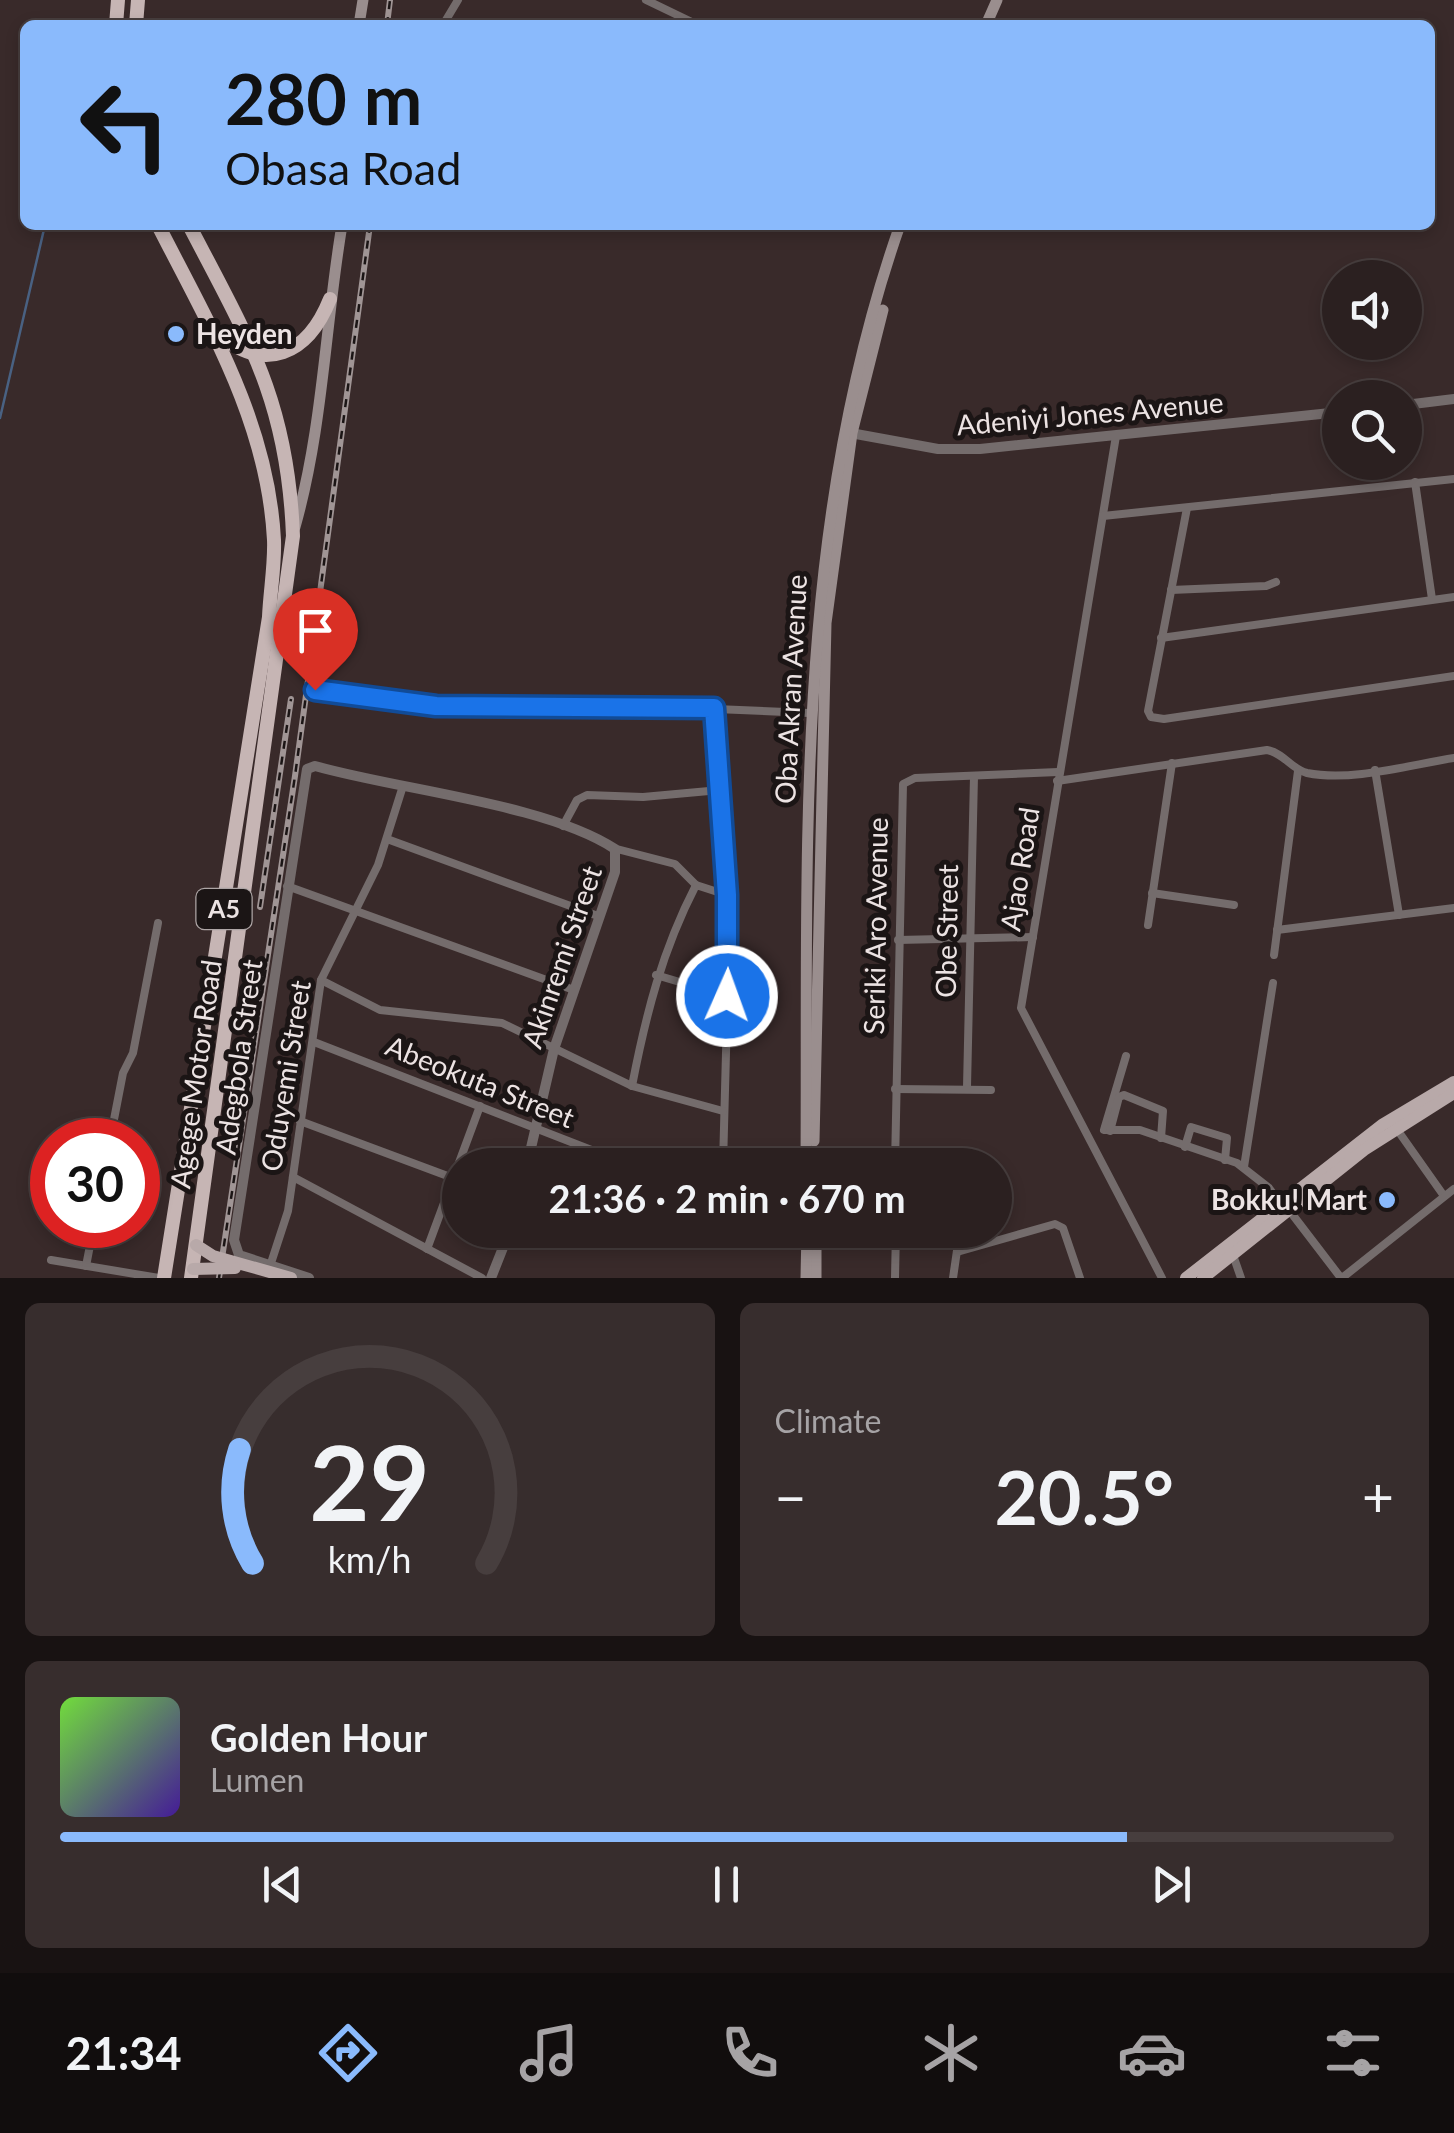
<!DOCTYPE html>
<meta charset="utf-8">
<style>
:root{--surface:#2b2020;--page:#372d2d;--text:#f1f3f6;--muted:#a6a3a5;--line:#473e3e;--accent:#8abafc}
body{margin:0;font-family:Lato,sans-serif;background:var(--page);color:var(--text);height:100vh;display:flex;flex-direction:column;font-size:38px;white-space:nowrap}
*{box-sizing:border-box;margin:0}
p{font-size:32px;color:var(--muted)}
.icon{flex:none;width:55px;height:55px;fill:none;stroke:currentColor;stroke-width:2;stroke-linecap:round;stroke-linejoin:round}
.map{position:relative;height:1278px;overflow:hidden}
.panel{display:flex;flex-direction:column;gap:25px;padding:25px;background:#181212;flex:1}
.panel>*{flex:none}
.hud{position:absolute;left:20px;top:20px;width:1415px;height:210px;border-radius:15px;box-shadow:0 5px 15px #0003,0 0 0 2px var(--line);background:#8abafc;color:#111;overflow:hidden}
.controls{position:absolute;left:1322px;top:260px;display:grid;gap:20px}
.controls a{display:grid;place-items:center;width:100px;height:100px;border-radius:50%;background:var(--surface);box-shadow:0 5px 15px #0003,0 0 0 2px var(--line);font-size:50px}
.speed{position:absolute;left:30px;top:1118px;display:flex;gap:20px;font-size:50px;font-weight:700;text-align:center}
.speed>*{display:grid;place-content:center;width:130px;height:130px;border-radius:50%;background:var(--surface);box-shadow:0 5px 15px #0003,0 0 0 2px var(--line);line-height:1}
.speed .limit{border:15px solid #d22;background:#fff;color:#111}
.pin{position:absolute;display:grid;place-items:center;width:85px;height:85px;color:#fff;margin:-102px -42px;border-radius:50% 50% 50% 0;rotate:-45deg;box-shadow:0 0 10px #0007}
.pin .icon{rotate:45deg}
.me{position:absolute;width:110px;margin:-55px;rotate:2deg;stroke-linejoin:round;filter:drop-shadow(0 0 8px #0008)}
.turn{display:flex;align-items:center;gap:35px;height:210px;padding:0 40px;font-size:45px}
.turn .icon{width:130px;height:130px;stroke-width:2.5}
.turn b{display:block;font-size:70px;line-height:85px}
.big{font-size:75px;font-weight:700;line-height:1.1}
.panel .tile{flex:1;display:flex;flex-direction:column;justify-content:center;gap:15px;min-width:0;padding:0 35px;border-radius:15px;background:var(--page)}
.panel .dial{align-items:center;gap:0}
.dial svg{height:260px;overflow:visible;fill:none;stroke:var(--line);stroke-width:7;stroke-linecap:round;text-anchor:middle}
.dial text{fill:var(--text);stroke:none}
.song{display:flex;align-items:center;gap:30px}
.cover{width:120px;height:120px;border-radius:15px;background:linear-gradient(135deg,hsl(100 70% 55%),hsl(260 70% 35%))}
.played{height:10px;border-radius:5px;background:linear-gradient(90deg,var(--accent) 80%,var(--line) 80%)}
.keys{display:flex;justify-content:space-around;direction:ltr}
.heat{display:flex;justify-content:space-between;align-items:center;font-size:55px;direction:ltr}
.panel .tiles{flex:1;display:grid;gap:25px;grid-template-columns:1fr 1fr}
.tile:last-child{grid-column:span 2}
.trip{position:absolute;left:442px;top:1148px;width:570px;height:100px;border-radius:50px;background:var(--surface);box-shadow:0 5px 15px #0003,0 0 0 2px var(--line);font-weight:700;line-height:100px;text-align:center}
.tab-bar{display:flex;height:160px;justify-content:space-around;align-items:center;background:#110d0d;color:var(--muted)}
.tab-bar .icon{width:70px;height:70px}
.tab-bar .current{color:var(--accent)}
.tab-bar b{font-size:45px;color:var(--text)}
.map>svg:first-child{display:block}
</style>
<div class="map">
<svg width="1454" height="1278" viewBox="0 0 1454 1278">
<rect width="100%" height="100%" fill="#392a2a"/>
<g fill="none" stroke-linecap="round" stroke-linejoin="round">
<polyline stroke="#496182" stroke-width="2.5" points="0,418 45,225"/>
<g stroke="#746c6c" stroke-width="8">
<polyline points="646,0 698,25"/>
<polyline points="443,25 458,0"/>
<polyline points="1116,436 1021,1008 1162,1278"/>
<polyline points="1415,482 1432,599"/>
<polyline points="1187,508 1148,711 1151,717 1164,719 1454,676"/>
<polyline points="1103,516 1454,479"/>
<polyline points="1171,590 1266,586 1276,582"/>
<polyline points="1161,638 1454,597"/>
<polyline points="315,690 436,706 643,706 809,713"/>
<polyline points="714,708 729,941 723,1165"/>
<polyline points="1375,770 1399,915"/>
<path d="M1057,781L1267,750C1284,753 1291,769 1307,773C1352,782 1409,765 1454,758"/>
<polyline points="563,826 577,800 587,795 643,797 720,790"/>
<polyline points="387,839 598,916"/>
<polyline points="613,848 675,864 696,885"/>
<polyline points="287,886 574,990"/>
<polyline points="1152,893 1234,905"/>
<polyline points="1148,925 1172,763"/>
<polyline points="1277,930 1454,908"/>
<polyline points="898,940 1033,937"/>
<polyline points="1274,955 1298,771"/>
<polyline points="656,975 727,996"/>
<polyline points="321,980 380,1010 502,1023 632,1086 723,1111"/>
<polyline points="314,1042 630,1165"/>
<polyline points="1126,1056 1104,1130 1140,1130 1237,1163 1269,1188 1280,1203"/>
<path d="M632,1086C646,1014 662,951 696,885L727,895"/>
<polyline points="967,1087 974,776"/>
<polyline points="895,1089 991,1090"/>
<polyline points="300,1121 453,1178"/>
<polyline points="1396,1128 1444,1196"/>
<polyline points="1110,1131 1119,1097 1124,1095 1163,1111 1161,1138"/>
<polyline points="110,1140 123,1073 133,1053 158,923"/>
<polyline points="1185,1147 1191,1127 1227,1138 1225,1160"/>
<polyline points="895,1161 962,1160 966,1165"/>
<polyline points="895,1165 903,784 915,778 1058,772"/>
<polyline points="1244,1167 1273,983"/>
<polyline points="293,1177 482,1278"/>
<polyline points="1289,1210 1341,1278"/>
<polyline points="427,1249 480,1106"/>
<polyline points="957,1252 1055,1224 1063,1228 1080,1278"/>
<polyline points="1233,1255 1241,1278"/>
<polyline points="51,1260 159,1278"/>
<polyline points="271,1263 288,1211 321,980 378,865 402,789"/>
<polyline points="86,1266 94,1225"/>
<polyline points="895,1278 896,1230"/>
<polyline points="953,1278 960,1230"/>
<polyline points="1342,1278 1454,1189"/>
</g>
<g stroke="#746c6c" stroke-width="10">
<polyline points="1405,405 1454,399"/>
<polyline points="845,432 938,449 980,449 1340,412"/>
<path d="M309,1278L239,1255L234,1240L307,769L315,766C399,790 547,804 615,849V872L554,1049L527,1165"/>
<polyline points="491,1278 510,1230"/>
</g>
<g stroke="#9a8e8e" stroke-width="11">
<polyline points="359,25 363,0"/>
<polyline points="986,25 997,0"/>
<path d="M295,527C323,428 325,326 342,225"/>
<polyline points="814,1141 826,623 852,433 883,310"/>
<path d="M806,1165C808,848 793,529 900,225"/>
<polyline points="816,1230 816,1278"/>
<polyline points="806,1278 807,1230"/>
</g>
<g stroke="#b8a9a9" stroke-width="12">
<polyline points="1186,1278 1382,1125 1454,1082"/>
<polyline points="1203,1278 1364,1150 1454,1093"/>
</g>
<g stroke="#c6b5b4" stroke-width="14">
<polyline points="116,25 118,0"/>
<polyline points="136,25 138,0"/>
<path d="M158,225C210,327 268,423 274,540C275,565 270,592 269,617L164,1278"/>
<path d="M189,225C249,340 288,402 293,536L191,1278"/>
<path d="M216,332C265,375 308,354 330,299"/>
</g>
<defs>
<g id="rail">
<polyline points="387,25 390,0"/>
<polyline points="260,907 291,699"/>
<polyline points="219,1278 295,776 370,225"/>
</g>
</defs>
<use href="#rail" stroke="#a09595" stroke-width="6"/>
<use href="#rail" stroke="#1b1515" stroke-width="2.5" stroke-dasharray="8" stroke-linecap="butt"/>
<g stroke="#b8a9a9" stroke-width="12">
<polyline points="196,1245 213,1256 291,1278"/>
<polyline points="193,1269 235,1268"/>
</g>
</g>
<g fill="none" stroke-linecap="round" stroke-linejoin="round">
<defs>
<polyline id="route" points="315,690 436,706 714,708 727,895 727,996"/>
</defs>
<use href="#route" stroke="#114b97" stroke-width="25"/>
<use href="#route" stroke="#1a73e8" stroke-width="18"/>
</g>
<g fill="#8abafc" stroke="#1b1515" stroke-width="4">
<circle cx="176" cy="334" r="10"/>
<circle cx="1387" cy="1200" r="10"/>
</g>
<g text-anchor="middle" stroke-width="10" stroke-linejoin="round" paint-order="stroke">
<rect fill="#1b1515" stroke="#ada5a5" stroke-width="2.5" x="196.5" y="889" width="55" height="40" rx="8"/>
<g font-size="25" font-weight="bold" fill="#ece3e3">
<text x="224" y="918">A5</text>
</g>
<g font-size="28" font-weight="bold" fill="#ece3e3" stroke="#1b1515" text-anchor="start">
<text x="196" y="344">Heyden</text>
<text x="1367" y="1210" text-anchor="end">Bokku! Mart</text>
</g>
<g font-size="28" fill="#ece3e3" stroke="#1b1515">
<text transform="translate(1090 414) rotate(-5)" y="10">Adeniyi Jones Avenue</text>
<text transform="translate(791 689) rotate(-87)" y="10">Oba Akran Avenue</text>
<text transform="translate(1020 869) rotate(-81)" y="10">Ajao Road</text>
<text transform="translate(876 926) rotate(-89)" y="10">Seriki Aro Avenue</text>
<text transform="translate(947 931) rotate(-89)" y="10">Obe Street</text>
<text transform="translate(562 957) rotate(-71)" y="10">Akinremi Street</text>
<text transform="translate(239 1057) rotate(-82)" y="10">Adegbola Street</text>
<text transform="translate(196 1074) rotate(-82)" y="10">Agege Motor Road</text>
<text transform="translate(286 1076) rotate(-81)" y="10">Oduyemi Street</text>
<text transform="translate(480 1082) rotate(22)" y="10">Abeokuta Street</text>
</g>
</g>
</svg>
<div class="controls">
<a><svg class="icon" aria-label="sound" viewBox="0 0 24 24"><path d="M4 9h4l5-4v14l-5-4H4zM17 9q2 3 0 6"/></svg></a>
<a><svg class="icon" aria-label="search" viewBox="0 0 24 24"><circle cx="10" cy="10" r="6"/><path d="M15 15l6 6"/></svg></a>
</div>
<div class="speed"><div class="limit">30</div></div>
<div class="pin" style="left:315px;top:690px;background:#d93025"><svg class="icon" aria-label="arrive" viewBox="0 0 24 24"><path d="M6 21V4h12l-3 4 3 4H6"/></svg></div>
<svg class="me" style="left:727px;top:996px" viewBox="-20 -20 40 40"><circle r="17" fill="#1a73e8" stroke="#fff" stroke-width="3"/><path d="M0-11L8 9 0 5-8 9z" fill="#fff"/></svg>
<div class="trip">21:36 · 2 min · 670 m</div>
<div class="hud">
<div class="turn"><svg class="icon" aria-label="left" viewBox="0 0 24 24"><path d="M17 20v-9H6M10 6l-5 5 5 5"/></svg><div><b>280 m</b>Obasa Road</div></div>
</div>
</div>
<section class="panel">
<div class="tiles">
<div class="tile dial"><svg viewBox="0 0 100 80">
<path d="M14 69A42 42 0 1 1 86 69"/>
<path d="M14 69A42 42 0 0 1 10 34" stroke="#8abafc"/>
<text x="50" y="56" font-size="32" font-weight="700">29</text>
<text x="50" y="72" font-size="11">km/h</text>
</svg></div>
<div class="tile"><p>Climate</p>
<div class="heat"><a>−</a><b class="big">20.5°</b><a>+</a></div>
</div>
<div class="tile">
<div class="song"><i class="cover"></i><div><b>Golden Hour</b><p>Lumen</p></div></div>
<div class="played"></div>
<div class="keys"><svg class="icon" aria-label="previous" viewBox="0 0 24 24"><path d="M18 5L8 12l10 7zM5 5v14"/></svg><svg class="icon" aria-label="pause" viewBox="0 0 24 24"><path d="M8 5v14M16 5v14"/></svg><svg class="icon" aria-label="next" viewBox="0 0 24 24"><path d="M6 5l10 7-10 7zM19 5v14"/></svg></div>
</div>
</div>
</section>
<nav class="tab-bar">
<b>21:34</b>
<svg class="icon current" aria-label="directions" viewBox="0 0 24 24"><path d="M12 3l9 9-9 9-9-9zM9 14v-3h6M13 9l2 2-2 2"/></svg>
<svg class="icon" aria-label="music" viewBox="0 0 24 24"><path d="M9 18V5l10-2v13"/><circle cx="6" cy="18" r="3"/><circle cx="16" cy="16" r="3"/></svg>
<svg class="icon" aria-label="phone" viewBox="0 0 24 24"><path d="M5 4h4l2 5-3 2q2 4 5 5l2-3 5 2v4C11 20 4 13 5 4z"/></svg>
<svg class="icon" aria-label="climate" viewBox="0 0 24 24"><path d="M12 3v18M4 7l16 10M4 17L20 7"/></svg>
<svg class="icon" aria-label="car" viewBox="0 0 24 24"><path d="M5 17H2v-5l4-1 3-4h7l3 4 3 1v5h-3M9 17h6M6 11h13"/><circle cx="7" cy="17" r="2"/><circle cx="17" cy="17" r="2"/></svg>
<svg class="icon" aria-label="filters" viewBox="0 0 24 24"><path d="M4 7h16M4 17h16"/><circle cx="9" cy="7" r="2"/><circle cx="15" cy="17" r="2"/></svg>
</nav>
